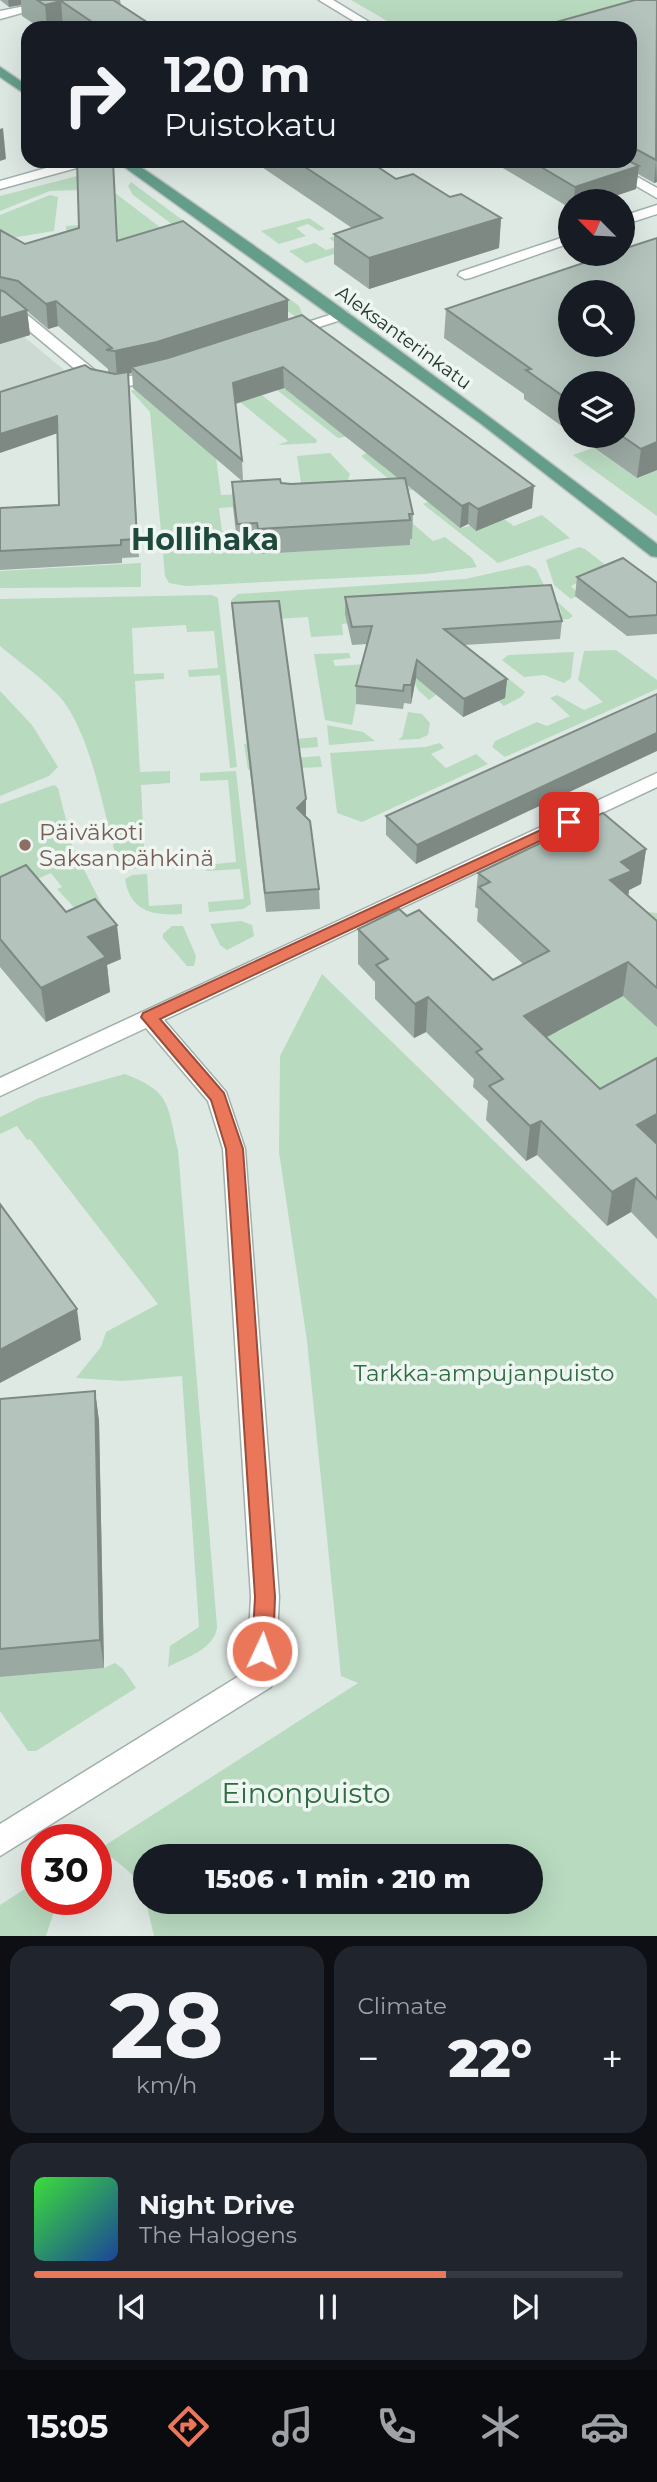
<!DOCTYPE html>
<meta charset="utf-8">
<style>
:root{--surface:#171b24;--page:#20242c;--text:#f1f3f6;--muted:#9ea1a6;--line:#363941;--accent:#eb775b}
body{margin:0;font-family:Montserrat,sans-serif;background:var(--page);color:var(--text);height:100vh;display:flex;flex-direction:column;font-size:26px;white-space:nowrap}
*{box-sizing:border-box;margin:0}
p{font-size:23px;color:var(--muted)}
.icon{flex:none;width:38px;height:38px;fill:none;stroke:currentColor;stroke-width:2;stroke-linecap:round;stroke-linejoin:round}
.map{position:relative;height:1936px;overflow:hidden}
.sheet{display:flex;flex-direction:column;gap:10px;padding:10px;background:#0d0f14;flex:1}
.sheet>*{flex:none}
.guide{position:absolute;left:21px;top:21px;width:616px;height:147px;border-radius:21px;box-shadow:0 7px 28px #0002;background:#171b24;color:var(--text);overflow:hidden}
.needle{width:46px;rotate:294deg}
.fabs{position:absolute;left:558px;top:189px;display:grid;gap:14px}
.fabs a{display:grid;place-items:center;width:77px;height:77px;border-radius:50%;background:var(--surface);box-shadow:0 7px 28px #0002;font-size:35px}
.speed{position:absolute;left:21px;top:1824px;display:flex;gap:14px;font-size:35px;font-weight:700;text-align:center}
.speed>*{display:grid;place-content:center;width:91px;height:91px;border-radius:50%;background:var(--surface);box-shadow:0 7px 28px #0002;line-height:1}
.speed .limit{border:10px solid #d22;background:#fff;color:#111}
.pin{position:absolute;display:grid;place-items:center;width:60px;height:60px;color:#fff;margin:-30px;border-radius:14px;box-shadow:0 4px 10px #0006}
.me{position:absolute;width:77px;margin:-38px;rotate:3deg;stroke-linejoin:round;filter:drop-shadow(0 0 5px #0008)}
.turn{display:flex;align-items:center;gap:24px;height:147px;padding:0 28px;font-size:32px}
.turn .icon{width:91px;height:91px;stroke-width:2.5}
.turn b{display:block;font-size:49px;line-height:60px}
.big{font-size:52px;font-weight:800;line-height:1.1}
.sheet .tile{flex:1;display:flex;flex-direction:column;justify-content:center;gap:10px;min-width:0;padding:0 24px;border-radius:21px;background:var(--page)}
.sheet .dial{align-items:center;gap:0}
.dial b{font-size:91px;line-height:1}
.song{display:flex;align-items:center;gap:21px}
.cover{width:84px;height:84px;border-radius:10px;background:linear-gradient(135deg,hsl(120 70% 55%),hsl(220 70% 35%))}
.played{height:7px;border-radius:4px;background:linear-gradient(90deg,var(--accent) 70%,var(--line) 70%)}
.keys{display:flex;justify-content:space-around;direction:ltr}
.heat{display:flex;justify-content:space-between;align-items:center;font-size:38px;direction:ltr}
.sheet .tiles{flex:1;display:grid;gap:10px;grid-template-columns:1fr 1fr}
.tile:last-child{grid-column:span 2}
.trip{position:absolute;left:133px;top:1844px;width:410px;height:70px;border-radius:35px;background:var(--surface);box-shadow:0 7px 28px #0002;font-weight:800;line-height:70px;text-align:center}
.dock{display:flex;height:112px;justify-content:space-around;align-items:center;background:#090b0e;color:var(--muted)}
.dock .icon{width:49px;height:49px}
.dock .active{color:var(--accent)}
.dock b{font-size:32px;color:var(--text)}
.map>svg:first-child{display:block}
</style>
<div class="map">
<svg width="657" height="1936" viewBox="0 0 657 1936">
<rect width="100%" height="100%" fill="#dfe9e4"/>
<polygon fill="#cdd9d3" points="0,317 69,374 0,397"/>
<g fill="#b8dabf">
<polygon points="351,0 657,0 657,1 556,28 402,28 405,27 395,21 389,22"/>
<polygon points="85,174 115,182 80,183 79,190 50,191 0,211 0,196"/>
<polygon points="131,182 299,306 303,316 300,319 293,315 133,195 128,186"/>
<polygon points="115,193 173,237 162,252 66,235 66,226 80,225"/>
<polygon points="50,195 58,197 54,231 11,238 0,235 0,215"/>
<polygon points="309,218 325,229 319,231 308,224 296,228 306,236 279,244 261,231"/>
<polygon points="335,236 353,248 306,263 289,251 315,243 326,250 340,246 329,238"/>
<polygon points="277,382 329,423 337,421 346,428 373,419 381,425 408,415 429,431 403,440 411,447 384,457 389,462 382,466 413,490 403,491 361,456 392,439 378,430 367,437 364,434 338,438 272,386"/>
<polygon points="149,384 216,457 221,495 243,494 280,504 219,508 222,531 236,530 238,550 258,549 259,553 408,539 411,522 433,541 445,537 472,558 477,567 425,574 186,586 169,583 165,576 150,412 131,391"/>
<polygon points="262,395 317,440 316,443 278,445 288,441 240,402"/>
<polygon points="593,448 637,478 657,470 657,516 573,455"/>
<polygon points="330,453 350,474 346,485 302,490 297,456"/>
<polygon points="428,502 460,528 504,519 514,526 542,515 570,538 498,563 423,504"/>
<polygon points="579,547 585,549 621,577 584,580 571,586 580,595 571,599 554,585 546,560"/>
<polygon points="141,563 141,587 0,588 0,571"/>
<polygon points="528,565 536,569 548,593 573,616 569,619 555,620 553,615 562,614 559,606 551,606 342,624 343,635 311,637 308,617 233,622 231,600 238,594 465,579"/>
<path d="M212,595L218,598L237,767L230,768L220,675L189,677L188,670L218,668L214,631L187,632L186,625L132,628L134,674L164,673V679L135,681L140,772L170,771V783L141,785L145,868L124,869L119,866C104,818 92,731 58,695C41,677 19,662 0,646V599Z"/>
<polygon points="616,650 657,680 657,689 505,757 492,747 495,741 537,722 547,726 570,716 550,698 557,695 584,710 603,702 578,680 584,651"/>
<polygon points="574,652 571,678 564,683 544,675 524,677 502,660 508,655"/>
<polygon points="349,653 351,658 333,660 335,666 482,657 525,692 521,697 504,706 498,701 505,697 437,694 429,700 418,690 412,677 357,699 352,725 325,720 314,654"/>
<polygon points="0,691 32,725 58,767 49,776 0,796"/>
<polygon points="408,712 422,714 430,723 428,735 419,739 398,740 402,737"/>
<polygon points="327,725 363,732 375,741 329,745"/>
<polygon points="317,737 318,747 267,751 268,760 320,756 322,767 248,770 244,744"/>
<polygon points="440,743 444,748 431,754 446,768 476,754 488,764 362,822 337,813 330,753 425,747"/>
<polygon points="236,771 251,904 243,909 209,912 208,902 244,899 240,869 206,871 205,865 236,862 228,780 200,781 200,773"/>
<polygon points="54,785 58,788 73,848 102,905 84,918 57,889 62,887 51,873 22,886 0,913 0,804"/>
<path d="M147,874L149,906L182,904V914C154,916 130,912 125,879L132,875Z"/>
<polygon points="647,912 657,913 657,1067 604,1093 541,1035 559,1031 585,1016 512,977"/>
<polygon points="241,921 252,925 254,936 227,950 220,945 210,924"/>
<polygon points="172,926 183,926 196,956 194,966 187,966 163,938 163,934"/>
<path d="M322,974L657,1299V1936H154L146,1902H530V1857H145V1901C138,1871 121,1868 101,1848L358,1683L341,1676L307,1341L279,1152L280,1056Z"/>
<path d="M125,1074C172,1092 167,1105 178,1150L217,1627C215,1649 185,1658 168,1667L170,1646L199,1627L182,1376L122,1381L76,1378L101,1347L106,1332L158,1304L30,1139L27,1140L17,1126L0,1134V1117L39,1098Z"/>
<polygon points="115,1663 123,1669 136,1688 36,1751 28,1751 0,1711 0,1677 104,1668"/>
<polygon points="37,1881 37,1899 58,1899 46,1936 0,1936 0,1905"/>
</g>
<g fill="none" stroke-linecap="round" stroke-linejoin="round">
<defs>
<g id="minor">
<polygon points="319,0 333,0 379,28 365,28"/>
<polygon points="25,6 29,7 29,11 0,19 0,11"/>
<polygon points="71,161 93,161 91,164 0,189 0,181"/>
<polygon points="593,161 609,161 657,188 657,198"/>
<polygon points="657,205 657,214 623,225 623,216"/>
<polygon points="570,235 570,243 470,278 465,279 458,275 460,272"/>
<polygon points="0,303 19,308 103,377 117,379 161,369 169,374 166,377 117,389 93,384 9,314 0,312"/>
<polygon points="342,311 347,312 349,315 347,318 288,337 281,333 283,330"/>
<polygon points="657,773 657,787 164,1020 226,1092 245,1149 279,1597 275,1678 271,1687 0,1856 0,1824 247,1671 251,1597 223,1149 208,1101 146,1028 0,1096 0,1078"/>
</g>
<g id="major">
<polygon points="0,67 28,86 28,96 0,77"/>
<path d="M116,161H132C311,283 485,412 657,544V557L651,556L480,423Z"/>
</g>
</defs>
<use href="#minor" stroke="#a2b0ab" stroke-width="3"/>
<use href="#major" stroke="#bcc3c1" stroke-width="3"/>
<use href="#minor" fill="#fff" fill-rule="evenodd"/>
<use href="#major" fill="#659d8b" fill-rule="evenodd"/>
</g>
<g fill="#9ba9a3" fill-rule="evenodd">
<polygon points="0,0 120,0 121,5 156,28 40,28 22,16 21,5 9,7"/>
<polygon points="657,0 657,182 654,183 638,174 636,189 600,201 570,201 570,208 491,161 630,161 630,28"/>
<polygon points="253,161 369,161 396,179 450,197 501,218 499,248 369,289 334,264 334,234 352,228"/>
<path d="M0,230L25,244L118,241L288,319L532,508L476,531L468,524L460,528L407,485L413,514L412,539H410V545L259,554L258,549L238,550L233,507L232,482L242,481L133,388L132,373L128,374L139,557L122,558V563L0,570V508L59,505L91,369L108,373V369L58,326L48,329L27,311L30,335L0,344ZM284,388L399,479L291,484L243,481L242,460L236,404Z"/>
<polygon points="657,238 657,470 637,478 577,436 623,436 570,383 570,432 524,399 524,394 444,338 446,309"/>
<polygon points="577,577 657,583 657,634 627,636 575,596"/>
<polygon points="345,597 562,621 560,639 464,645 507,679 505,698 463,717 416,678 411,704 404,703 403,709 356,704 356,686 367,644 352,645 345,614"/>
<polygon points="232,603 306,817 319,889 320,909 266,912 233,622"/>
<polygon points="657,694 416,864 386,835 386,816"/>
<polygon points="646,849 641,884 629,890 628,896 657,921 657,1027 623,996 546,1037 600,1089 657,1058 657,1239 631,1212 607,1226 537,1155 526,1161 486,1120 488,1101 473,1087 474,1079 426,1032 414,1038 375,999 375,982 358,964 358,929 493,980 523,964 477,921 478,909 475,907 478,873"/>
<polygon points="0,877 66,912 121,959 107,965 110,992 46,1022 0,967"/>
<polygon points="95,1391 99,1421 104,1668 0,1677 0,1399"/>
</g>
<g fill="#7e8984">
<polygon points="8,0 21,0 21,5 9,7"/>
<polygon points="61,1 63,28 47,28 45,5"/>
<polygon points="3,128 6,159 0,161 0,129"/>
<polygon points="656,160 657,182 654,183"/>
<polygon points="639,166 636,189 600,201 574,201 575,187"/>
<polygon points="501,218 499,248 369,289 369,258"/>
<polygon points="288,300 288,325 158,367 131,367 132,373 128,374 139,557 128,374 117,376 115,351"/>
<polygon points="56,301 58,326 48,329 46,304"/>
<polygon points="27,310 30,335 0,344 0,318"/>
<polygon points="283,367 284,388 234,404 233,383"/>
<polygon points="57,416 58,433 0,453 0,434"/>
<polygon points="657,442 657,470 637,478 641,449"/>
<polygon points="534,486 532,508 476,531 478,509"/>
<polygon points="469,503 468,524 460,528 462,506"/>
<polygon points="417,660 416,678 411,704 411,685"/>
<polygon points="507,679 505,698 463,717 464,699"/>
<polygon points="657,733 657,751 416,864 417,845"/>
<polygon points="306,799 306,818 297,808"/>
<polygon points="646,849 641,884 629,890 627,905 610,880 621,862"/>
<polygon points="117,925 121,959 107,965 110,992 46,1022 41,988 88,937"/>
<polygon points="628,962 623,996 521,1051 524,1016"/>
<polygon points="428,997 426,1032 414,1038 415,1004"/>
<polygon points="657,1114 657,1145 637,1125"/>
<polygon points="541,1121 537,1155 526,1161 530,1126"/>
<polygon points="636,1178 631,1212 607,1226 612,1192"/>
<polygon points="77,1309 81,1340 0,1383 0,1350"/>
<polygon points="95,1391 99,1421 104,1668 100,1640"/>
</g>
<g fill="#b4c4bd" stroke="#7e8984" stroke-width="2" fill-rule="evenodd">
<polygon points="37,0 113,0 156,28 101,28 61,1 45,5"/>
<polygon points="635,0 657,0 656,160 630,146 630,28 535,28"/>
<polygon points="77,161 113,161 117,241 183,221 288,300 157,342 115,351 106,350 112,348 56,301 46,304 18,281 0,277 0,230 25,244 79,228"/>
<polygon points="296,161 369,161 396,179 413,174 450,197 461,194 501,218 369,258 334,234 382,218"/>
<polygon points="531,161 629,161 639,166 575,187"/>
<path d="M657,238V442L641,449L622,436H623V383H570V401L526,370L531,369L446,309L610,254H623V249ZM570,292H623V345H570Z"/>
<polygon points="0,290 5,292 27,310 0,318"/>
<polygon points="302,315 534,486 478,509 469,503 462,506 283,367 233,383 242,460 131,367 168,358"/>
<polygon points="85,365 91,369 115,374 128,372 137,539 121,540 121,545 0,551 0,508 59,505 57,416 0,434 0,392"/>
<polygon points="405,478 413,514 409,514 410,520 258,529 257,523 237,524 232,482 280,479 281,483 291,484"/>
<polygon points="623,558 657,583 657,615 629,617 577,577"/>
<polygon points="551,585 562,621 444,629 507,679 464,699 417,660 411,685 404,685 403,691 356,686 372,626 352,627 345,597"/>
<polygon points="279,601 306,799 297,808 310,821 319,889 265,893 232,603"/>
<polygon points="657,694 657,733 417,845 386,816"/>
<polygon points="603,813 646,849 621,862 632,871 610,880 657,921 657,988 628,962 524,1016 600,1089 657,1058 657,1114 637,1125 657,1144 657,1199 636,1178 612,1192 541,1121 530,1126 489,1086 503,1079 476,1052 482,1049 428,997 415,1004 376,965 388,959 358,929 399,909 407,916 419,910 493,980 549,951 479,887 490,882 478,873"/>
<polygon points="26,865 66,912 95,899 117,925 88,937 106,957 41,988 0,939 0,877"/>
<polygon points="0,1204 77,1309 0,1350"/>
<polygon points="95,1391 100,1640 0,1649 0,1399"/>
</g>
<polygon fill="#eb775b" stroke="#994d3b" stroke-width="2" points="569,817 576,822 574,825 160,1019 224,1093 243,1149 275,1597 273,1651 270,1658 262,1661 255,1658 252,1651 255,1597 226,1149 211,1100 141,1017 143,1013"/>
<circle fill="#8d6e63" stroke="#eff6f2" stroke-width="2.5" cx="25" cy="845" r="7"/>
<g text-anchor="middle" stroke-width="7" stroke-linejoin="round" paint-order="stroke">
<g font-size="19" fill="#213831" stroke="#eff6f2">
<text transform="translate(404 337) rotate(36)" y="7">Aleksanterinkatu</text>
</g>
<g font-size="23" fill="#785e54" stroke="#eff6f2" text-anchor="start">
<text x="39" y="840">Päiväkoti<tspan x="39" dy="26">Saksanpähkinä</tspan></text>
</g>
<g font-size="23" fill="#2d6d42" stroke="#eff6f2">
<text x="484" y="1381">Tarkka-ampujanpuisto</text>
</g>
<g font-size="28" fill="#2d6d42" stroke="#eff6f2">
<text x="306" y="1803">Einonpuisto</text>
</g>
<g font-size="30" font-weight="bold" fill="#1e493c" stroke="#eff6f2">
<text x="205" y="550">Hollihaka</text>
</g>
</g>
</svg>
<div class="fabs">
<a><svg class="needle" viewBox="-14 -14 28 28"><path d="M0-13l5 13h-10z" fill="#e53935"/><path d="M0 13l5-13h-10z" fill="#9ea1a6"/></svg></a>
<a><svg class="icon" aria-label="search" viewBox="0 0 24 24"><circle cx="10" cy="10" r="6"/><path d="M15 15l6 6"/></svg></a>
<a><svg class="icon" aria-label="layers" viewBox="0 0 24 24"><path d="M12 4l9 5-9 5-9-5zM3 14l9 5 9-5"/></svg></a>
</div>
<div class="speed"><div class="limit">30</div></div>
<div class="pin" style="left:569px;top:822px;background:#d93025"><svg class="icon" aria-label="arrive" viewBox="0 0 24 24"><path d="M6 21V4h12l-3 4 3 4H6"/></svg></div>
<svg class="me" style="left:262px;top:1651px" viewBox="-20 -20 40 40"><circle r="17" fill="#eb775b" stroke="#fff" stroke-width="3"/><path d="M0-11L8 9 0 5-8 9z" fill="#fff"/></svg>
<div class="trip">15:06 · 1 min · 210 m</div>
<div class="guide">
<div class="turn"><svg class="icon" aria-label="right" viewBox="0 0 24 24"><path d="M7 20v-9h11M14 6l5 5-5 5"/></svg><div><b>120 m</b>Puistokatu</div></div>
</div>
</div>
<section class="sheet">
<div class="tiles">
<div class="tile dial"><b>28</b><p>km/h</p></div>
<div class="tile"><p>Climate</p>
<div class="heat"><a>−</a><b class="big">22°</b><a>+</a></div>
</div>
<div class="tile">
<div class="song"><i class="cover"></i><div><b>Night Drive</b><p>The Halogens</p></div></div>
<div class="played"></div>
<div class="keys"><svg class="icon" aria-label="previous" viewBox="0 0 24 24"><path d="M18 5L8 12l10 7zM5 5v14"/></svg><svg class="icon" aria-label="pause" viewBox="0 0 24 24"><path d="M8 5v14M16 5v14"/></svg><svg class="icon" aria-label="next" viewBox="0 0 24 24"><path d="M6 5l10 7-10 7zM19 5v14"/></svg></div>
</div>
</div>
</section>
<nav class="dock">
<b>15:05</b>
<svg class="icon active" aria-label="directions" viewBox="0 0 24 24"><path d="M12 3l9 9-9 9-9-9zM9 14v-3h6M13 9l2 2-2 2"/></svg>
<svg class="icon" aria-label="music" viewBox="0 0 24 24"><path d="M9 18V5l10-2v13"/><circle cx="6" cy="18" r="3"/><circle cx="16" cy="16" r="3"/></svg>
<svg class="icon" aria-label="phone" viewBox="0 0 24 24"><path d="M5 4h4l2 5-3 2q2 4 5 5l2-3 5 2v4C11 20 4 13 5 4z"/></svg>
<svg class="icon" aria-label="climate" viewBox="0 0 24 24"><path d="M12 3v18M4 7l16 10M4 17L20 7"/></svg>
<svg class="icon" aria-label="car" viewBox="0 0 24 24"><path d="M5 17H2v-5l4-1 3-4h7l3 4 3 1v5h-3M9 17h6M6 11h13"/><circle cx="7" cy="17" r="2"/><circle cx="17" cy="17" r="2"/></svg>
</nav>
